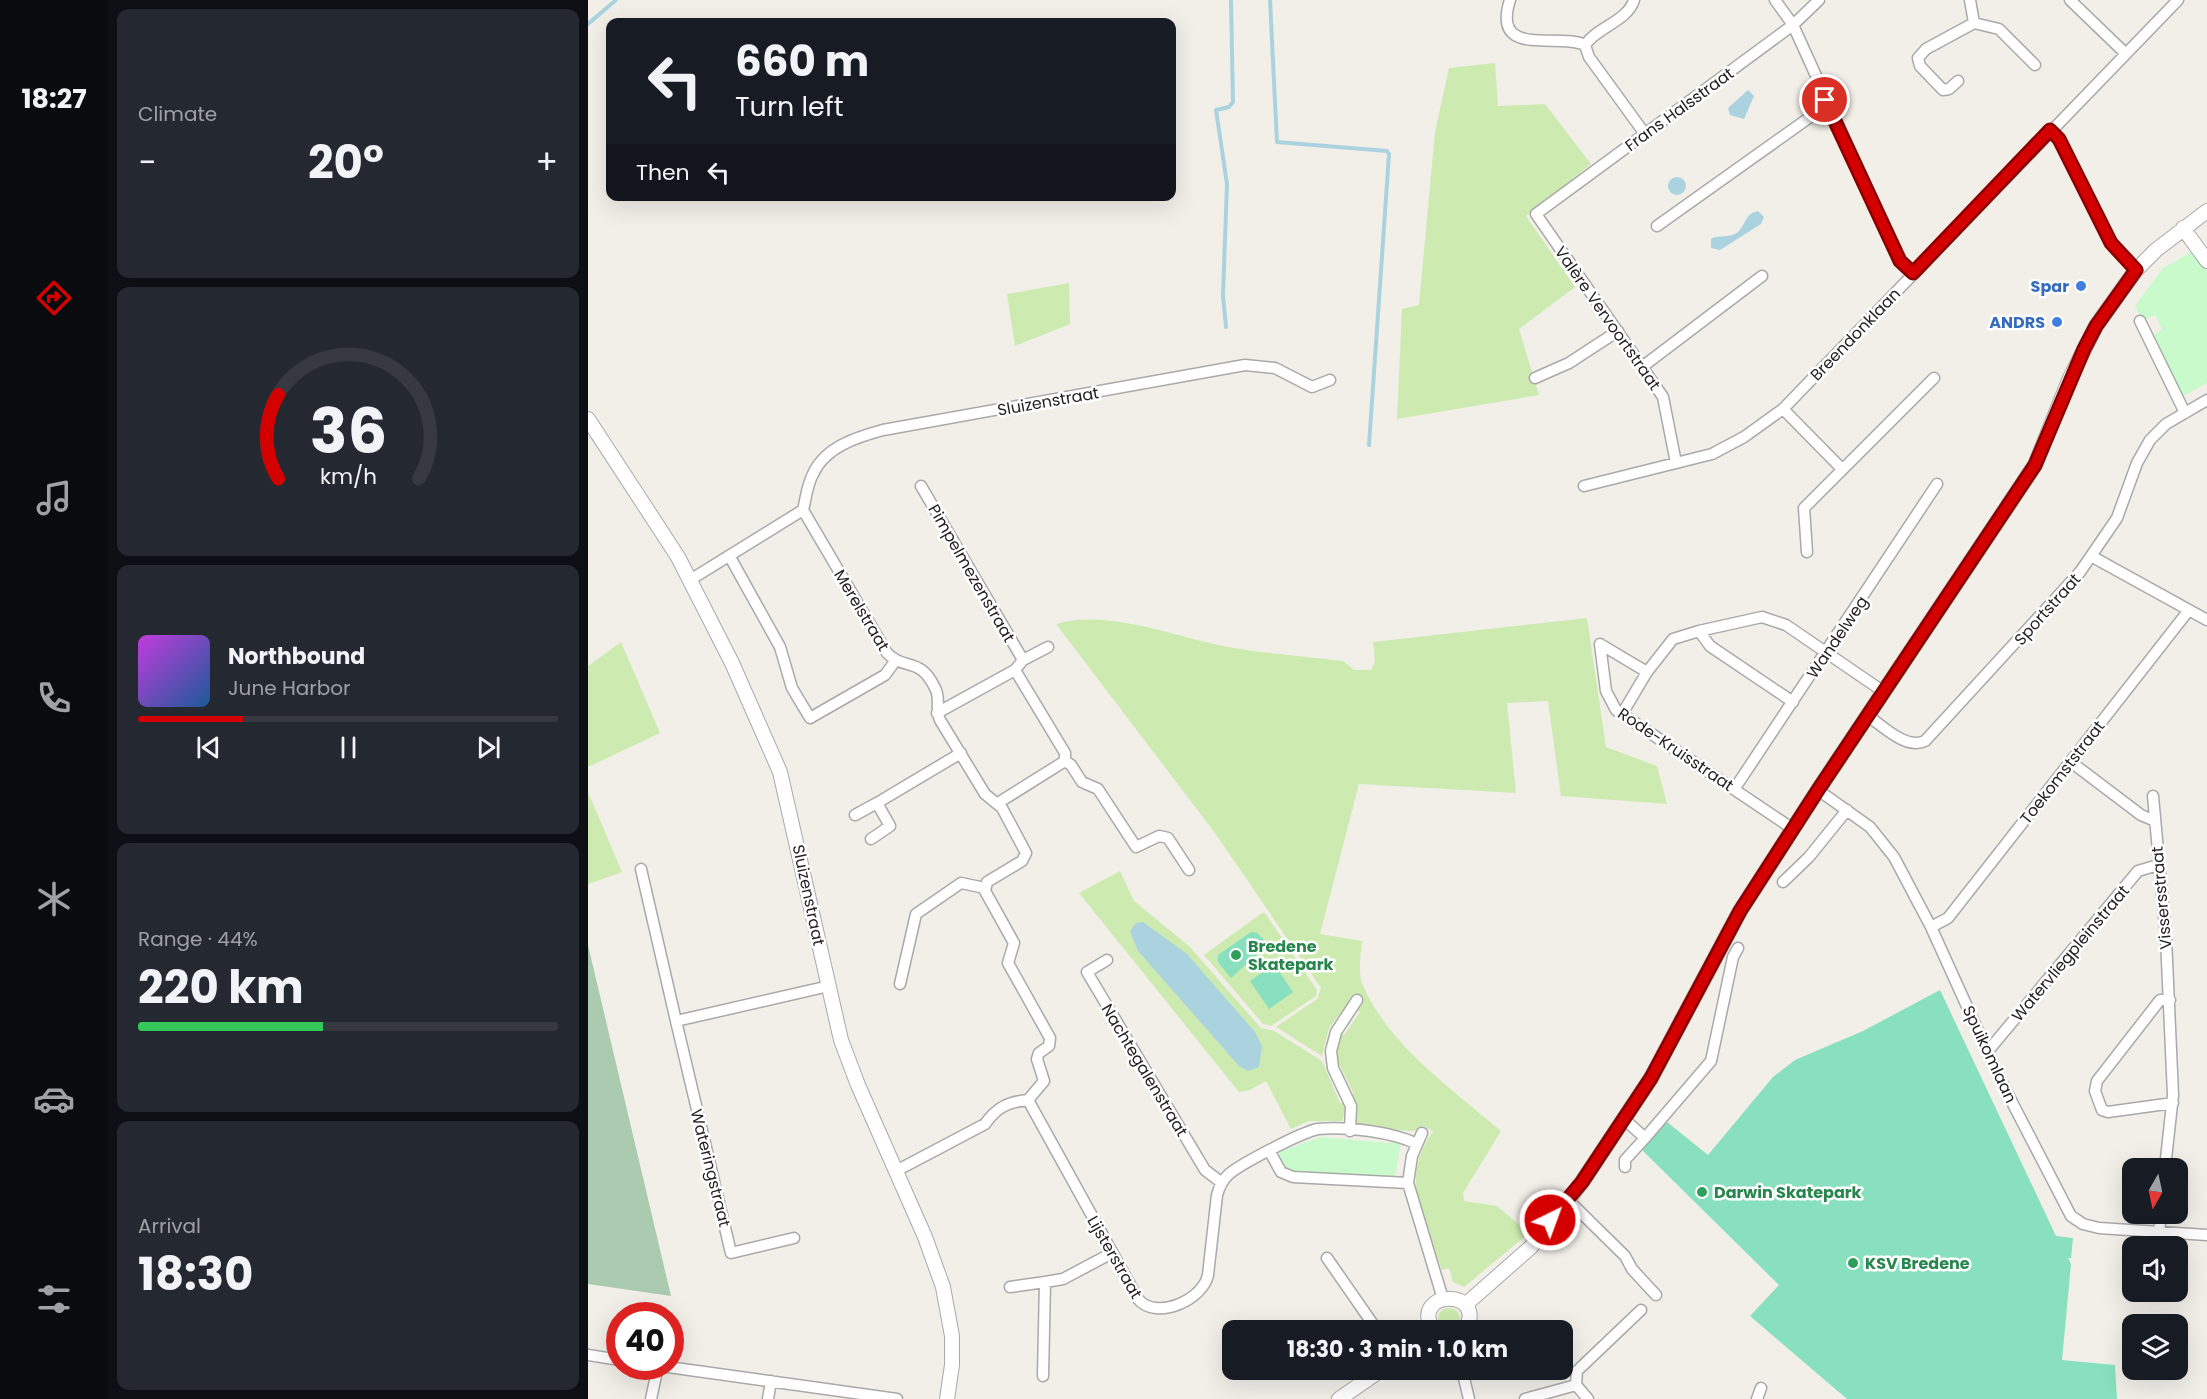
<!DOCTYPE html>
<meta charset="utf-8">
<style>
body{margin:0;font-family:Poppins,sans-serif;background:#242831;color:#f1f3f6;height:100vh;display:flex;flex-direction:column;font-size:22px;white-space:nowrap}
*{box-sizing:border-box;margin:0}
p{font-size:20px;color:#9ea1a6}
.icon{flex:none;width:33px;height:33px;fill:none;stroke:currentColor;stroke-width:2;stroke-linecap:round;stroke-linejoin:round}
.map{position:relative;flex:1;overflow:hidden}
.sheet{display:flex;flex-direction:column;gap:9px;padding:9px;background:#0d0f14;width:480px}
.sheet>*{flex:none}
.top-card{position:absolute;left:18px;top:18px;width:570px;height:183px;border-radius:12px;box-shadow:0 6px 24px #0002;background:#171b24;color:#f1f3f6;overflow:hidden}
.needle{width:39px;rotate:189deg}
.controls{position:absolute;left:1534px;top:1158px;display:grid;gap:12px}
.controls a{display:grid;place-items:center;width:66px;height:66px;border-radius:12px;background:#171b24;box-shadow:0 6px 24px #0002;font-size:30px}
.speed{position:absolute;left:18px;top:1302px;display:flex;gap:12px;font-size:30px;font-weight:700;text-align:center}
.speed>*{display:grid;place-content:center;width:78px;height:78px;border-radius:50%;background:#171b24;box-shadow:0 6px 24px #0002;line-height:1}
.speed .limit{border:9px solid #d22;background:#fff;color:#111}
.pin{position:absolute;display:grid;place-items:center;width:51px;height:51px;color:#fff;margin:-26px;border:3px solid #fff;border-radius:50%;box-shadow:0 2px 6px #0007}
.me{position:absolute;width:66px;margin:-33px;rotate:42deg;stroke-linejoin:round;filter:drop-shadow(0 0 4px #0008)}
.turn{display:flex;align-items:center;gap:21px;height:126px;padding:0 30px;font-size:27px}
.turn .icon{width:78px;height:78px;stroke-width:2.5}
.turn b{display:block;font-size:42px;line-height:51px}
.then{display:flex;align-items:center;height:57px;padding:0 30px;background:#0003;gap:12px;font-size:22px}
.big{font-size:45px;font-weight:700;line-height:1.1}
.sheet .tile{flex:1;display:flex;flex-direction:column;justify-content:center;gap:9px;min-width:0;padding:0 21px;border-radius:12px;background:#242831}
.sheet .dial{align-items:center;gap:0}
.dial svg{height:156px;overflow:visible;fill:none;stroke:#363941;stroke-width:7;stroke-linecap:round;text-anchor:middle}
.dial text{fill:#f1f3f6;stroke:none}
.song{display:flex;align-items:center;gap:18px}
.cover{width:72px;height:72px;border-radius:9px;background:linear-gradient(135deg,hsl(290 70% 55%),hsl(210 70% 35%))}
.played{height:6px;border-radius:3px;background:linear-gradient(90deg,#d40000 25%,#363941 25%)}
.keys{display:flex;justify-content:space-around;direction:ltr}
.heat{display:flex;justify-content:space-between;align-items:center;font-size:33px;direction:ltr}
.charge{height:9px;border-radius:4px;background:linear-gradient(90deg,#34c759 44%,#363941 0)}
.trip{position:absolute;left:634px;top:1320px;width:351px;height:60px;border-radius:12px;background:#171b24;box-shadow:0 6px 24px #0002;font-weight:700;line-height:60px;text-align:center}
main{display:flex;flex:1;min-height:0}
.tabs{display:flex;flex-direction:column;width:108px;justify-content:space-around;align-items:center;background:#090b0e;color:#9ea1a6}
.tabs .icon{width:42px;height:42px}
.tabs .current{color:#d40000}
.tabs b{font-size:27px;color:#f1f3f6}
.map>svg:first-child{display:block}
.grass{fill:#cdebb0}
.cemetery{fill:#aacbaf}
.park{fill:#c8facc}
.pitch{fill:#88e0be}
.water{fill:#aad3df}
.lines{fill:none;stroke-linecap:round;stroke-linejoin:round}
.stream{stroke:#aad3df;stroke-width:4}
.minor-casing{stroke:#a9a9a9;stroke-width:13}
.tertiary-casing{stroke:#a9a9a9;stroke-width:16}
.minor{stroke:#fff;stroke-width:10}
.tertiary{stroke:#fff;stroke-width:14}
.route-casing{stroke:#8a0000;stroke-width:15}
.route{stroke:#d40000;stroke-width:10}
.shop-dot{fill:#3f7fe0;stroke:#fff;stroke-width:2}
.leisure-dot{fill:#2e9e5b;stroke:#fff;stroke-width:2}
.labels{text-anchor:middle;stroke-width:5;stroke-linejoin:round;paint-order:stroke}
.street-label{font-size:16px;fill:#222;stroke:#fff}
.shop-label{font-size:16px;font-weight:bold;fill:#366cbe;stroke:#fff;text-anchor:end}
.leisure-label{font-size:16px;font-weight:bold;fill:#27864d;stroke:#fff;text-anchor:start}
</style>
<main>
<nav class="tabs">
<b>18:27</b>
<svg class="icon current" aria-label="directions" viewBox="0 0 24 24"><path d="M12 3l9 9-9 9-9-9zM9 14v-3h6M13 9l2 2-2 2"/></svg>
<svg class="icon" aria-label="music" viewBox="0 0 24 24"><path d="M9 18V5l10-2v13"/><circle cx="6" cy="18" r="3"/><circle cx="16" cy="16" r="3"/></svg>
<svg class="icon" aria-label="phone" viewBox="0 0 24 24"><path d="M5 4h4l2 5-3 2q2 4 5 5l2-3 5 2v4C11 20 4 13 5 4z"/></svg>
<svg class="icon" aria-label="climate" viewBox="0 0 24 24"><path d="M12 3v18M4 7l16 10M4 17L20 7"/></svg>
<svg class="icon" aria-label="car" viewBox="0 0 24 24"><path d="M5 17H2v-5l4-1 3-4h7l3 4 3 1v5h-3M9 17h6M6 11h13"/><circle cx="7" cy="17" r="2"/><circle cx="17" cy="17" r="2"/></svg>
<svg class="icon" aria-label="filters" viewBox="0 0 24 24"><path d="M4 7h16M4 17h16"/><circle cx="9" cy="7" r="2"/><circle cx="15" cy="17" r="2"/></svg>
</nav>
<section class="sheet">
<div class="tile"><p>Climate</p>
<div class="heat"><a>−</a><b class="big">20°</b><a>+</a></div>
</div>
<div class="tile dial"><svg viewBox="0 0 100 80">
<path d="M14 69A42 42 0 1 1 86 69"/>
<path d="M14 69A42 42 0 0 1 14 26" stroke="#d40000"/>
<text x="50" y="56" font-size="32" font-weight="700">36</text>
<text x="50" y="72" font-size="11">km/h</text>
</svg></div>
<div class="tile">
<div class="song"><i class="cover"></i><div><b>Northbound</b><p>June Harbor</p></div></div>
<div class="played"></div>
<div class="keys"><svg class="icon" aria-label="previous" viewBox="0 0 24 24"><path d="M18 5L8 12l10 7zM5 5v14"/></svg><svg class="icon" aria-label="pause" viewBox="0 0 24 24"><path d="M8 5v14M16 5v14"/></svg><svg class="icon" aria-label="next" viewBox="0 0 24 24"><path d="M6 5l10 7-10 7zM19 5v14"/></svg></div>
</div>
<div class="tile"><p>Range · 44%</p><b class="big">220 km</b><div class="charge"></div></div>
<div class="tile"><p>Arrival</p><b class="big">18:30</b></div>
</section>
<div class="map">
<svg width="1619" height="1399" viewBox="0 0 1619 1399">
<rect width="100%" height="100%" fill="#f2efe9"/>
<!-- grass -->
<path class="grass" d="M 907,63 L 910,106 L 957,104 L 1003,164 L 938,216 L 987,287 L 931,329 L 951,395 L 809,419 L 814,309 L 831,305 L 847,132 L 861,68 Z
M 481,283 L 482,324 L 427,346 L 419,294 Z
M 999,618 L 1018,747 L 1069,766 L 1079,804 L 973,796 L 960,701 L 919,703 L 928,793 L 771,784 L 732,934 L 774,941 C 773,953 770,972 774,983 C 798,1043 865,1090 913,1131 L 875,1193 L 876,1201 L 909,1206 L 941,1233 L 876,1287 L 865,1282 L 861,1268 L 854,1270 C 837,1220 810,1180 845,1131 L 835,1126 L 827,1131 L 773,1128 L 766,1118 L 765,1092 L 748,1058 L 749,1043 L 753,1034 L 756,1035 L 772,1012 L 768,1009 L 774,1001 L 766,995 L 741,1028 L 734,1056 L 688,1027 L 729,999 L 733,988 L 627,833 L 468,624 C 522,608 591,639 646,648 C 682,654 719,657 755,661 L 766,670 L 783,670 L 787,661 L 785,642 Z
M 33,642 L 72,733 L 0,767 L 0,666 Z
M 0,792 L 34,872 L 0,884 Z
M 532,871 L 546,901 L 601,946 L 673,1028 L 686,1031 L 734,1061 L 752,1103 L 756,1103 L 758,1110 L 754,1121 L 721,1121 L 703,1129 L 678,1081 L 662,1090 L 651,1092 L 491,893 Z
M 674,913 L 677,913 L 729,990 L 728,996 L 683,1026 L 675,1024 L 616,955 Z
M850 1319a11 11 0 1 1 22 0a11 11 0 1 1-22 0Z"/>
<!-- cemetery -->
<path class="cemetery" d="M 0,945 L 83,1296 L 0,1284 Z"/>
<!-- park -->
<path class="park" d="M 1605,251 L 1619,271 L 1619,383 L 1595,396 L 1566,335 L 1574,329 L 1567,315 L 1554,320 L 1547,306 L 1575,268 Z
M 732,1137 L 803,1143 L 805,1139 L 813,1141 L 807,1179 L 740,1172 L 739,1175 L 709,1174 L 697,1170 L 691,1159 L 692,1152 Z"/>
<!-- pitch -->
<path class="pitch" d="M 663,932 L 669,933 L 677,941 L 676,948 L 643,978 L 630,962 L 630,955 Z
M 686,964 L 705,992 L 681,1009 L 662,981 Z
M 1352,990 L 1468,1236 L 1485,1238 L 1483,1258 L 1480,1258 L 1483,1264 L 1474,1360 L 1527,1365 L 1529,1399 L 1259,1399 L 1162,1316 L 1191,1285 L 1053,1149 L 1079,1122 L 1120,1155 L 1185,1077 L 1207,1060 L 1275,1031 Z"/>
<!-- water -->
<path class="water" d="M 1160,90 L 1166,96 L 1156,119 L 1142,115 L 1140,108 Z
M1080 186a9 9 0 1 1 18 0a9 9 0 1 1-18 0Z
M 1170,211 L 1176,217 L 1173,224 L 1132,250 L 1123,248 L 1123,239 C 1131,234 1143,239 1151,231 C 1158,223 1157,214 1170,211 Z
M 555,922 L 599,954 L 667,1032 L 674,1046 L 671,1067 L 660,1071 L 651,1066 L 550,951 L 542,931 L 548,923 Z"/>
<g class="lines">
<!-- stream -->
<path class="stream" d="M 682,0 L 689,142 L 799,151 L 801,154 L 781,445
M 0,24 L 28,0
M 638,327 L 635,296 L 639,184 L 628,110 L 641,107 L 645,102 L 643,0"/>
<!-- minor casing -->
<g class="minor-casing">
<path id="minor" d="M 922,0 C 903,59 970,32 997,45
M 1046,0 C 1040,21 1009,27 997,45 L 1001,57 L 1057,134
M 1187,0 L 1205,25 L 1312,261 L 1325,273
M 1382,0 L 1386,23 L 1411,29 L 1447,65
M 1482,0 L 1537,53
M 1370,81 L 1361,89 L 1355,90 L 1332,66 L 1330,58 L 1338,49 L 1386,23
M 1462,130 L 1471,139 L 1523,243 L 1548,270
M 1069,226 L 1239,105
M 1552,321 L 1597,413
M 1054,367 L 1174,276
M 947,378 L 981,363 L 1030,331
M 1195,409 L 1253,468
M 1088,463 L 1075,397 L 948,214 L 1205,25 L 1231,0
M 333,486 L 435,660
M 996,486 L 1124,454 L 1156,437 L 1195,409 L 1590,0
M 215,510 L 299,653 C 316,671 332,656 347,688 C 353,698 347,709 352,720 L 397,794 L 414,808 L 438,853 L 434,861 L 399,882 L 397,891 L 426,943 L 420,963 L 462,1038 L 461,1046 L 451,1053 L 449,1059 L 456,1081 L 440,1100 C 420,1102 409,1107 397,1124 L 308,1171
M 215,510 C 218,498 219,485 225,474 C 237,447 269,437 295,430 L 657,365 L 687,368 L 724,387 L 742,380
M 1219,552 L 1216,508 L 1346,378
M 1503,556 L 1619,620
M 142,557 L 192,647 L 204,688 L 222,718 L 297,675 L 308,660
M 102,580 L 215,510
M 1111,631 L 1174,617 L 1198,625 L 1296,692
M 1012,644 L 1018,691 L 1028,710 L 1205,829
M 1012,644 L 1059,672 L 1034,714
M 1059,672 L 1085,639 L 1111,631 L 1122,646 L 1205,702
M 349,713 L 427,670 L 435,660 L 460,647
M 1280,716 C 1295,726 1318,750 1337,741 L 1492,572 L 1529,518 L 1549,463 L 1562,440 L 1578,424 L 1619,400
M 477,761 L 483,765 L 494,782 L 510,789 L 548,847 L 571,836 L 580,838 L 601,870
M 1483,762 L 1553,815 L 1567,821
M 1147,788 L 1349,484
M 1230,790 L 1282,827 L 1306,857 L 1343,927 L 1411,1077 L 1483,1216 L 1495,1224 L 1511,1228 L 1619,1235
M 1565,796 L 1578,938 L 1585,1095 L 1577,1168
M 410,803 L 477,761 L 477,753 L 427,670
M 267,815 L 289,803
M 283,839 L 302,826 L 289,803 L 373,753
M 53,869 L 88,1021 L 241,986
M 1195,882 L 1221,857 L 1259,810
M 1343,927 L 1360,918 L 1601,610
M 519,960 L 499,972 L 617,1170 L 634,1183
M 312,984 L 328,914 L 373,883 L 397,888
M 1582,1000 L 1572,1000 L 1509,1081 L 1507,1091 L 1514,1110 L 1520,1112 L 1585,1103
M 88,1021 L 143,1253 L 206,1238
M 1400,1051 L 1550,871 L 1570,865
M 440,1100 L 550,1299 C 568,1321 615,1300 620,1275 L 629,1195 C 631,1188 634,1181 640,1175 C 652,1164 714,1132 730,1129 C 757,1126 805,1132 829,1144
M 1036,1119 L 1057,1138 L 1123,1061 L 1145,957 L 1150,948
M 762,1131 L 763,1106 L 745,1068 L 743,1051 L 748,1032 L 769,1000
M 834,1133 L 824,1156 L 820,1183 L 855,1299
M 682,1152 L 693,1172 L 705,1177 L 820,1183
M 1037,1167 L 1037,1160 L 1057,1138
M 980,1200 L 1037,1256 L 1044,1269 L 1068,1295
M 1571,1232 L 1573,1214
M 739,1258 L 789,1330
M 457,1282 L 475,1279 L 524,1253
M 422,1287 L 457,1282 L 455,1376
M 0,1355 L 32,1360
M 73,1366 L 309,1399
M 874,1370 L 881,1399
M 63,1399 L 70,1366
M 180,1399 L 183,1381
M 937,1399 L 988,1385
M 1000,1399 L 988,1385 L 989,1371 L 1053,1310
M 1169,1399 L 1173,1388"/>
</g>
<!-- tertiary casing -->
<g class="tertiary-casing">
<path id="tertiary" d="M 1595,228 L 1619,261
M 0,419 L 90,557 L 144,663 L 192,772 L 253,1040 L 270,1085 L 337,1237 L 355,1287 L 364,1336 L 364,1365 L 359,1399
M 877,1305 L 943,1247 L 994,1182 L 1063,1078 L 1152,911 L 1230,790 L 1447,465 L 1482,378 L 1508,326 L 1548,270 L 1568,250 L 1619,211
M 845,1330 C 821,1289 901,1288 877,1330
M 751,1399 L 793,1370"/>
</g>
<!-- minor -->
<use href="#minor" class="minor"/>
<!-- tertiary -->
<use href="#tertiary" class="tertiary"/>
</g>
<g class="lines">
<!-- route casing -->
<g class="route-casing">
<path id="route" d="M 962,1220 L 994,1182 L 1063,1078 L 1152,911 L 1230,790 L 1447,465 L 1496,349 L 1508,326 L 1548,270 L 1523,243 L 1471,139 L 1462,130 L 1325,273 L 1312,261 L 1237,100"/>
</g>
<!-- route -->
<use href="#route" class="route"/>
</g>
<!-- markers -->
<g class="shop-dot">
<circle cx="1493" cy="286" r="6"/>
<circle cx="1469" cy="322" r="6"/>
</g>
<g class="leisure-dot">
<circle cx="648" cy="955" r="6"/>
<circle cx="1114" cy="1192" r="6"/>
<circle cx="1265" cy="1263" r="6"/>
</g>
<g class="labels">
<!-- street labels -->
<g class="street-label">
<text transform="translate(1091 109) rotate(-36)" y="6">Frans Halsstraat</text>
<text transform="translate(1020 318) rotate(55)" y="6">Valère Vervoortstraat</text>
<text transform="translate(1267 334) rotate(-46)" y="6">Breendonklaan</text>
<text transform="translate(460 401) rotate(-10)" y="6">Sluizenstraat</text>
<text transform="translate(384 573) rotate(60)" y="6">Pimpelmezenstraat</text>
<text transform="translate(1459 609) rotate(-48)" y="6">Sportstraat</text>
<text transform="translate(274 610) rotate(59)" y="6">Merelstraat</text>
<text transform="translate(1249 637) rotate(-56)" y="6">Wandelweg</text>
<text transform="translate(1088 749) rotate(34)" y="6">Rode-Kruisstraat</text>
<text transform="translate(1474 772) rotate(-52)" y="6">Toekomststraat</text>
<text transform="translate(221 895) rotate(78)" y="6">Sluizenstraat</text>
<text transform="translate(1573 898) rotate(-95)" y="6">Vissersstraat</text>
<text transform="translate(1482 953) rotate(-50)" y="6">Watervliegpleinstraat</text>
<text transform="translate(1402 1054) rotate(65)" y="6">Spuikomlaan</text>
<text transform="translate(557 1070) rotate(59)" y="6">Nachtegalenstraat</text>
<text transform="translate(123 1168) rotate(76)" y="6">Wateringstraat</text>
<text transform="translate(527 1257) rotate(60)" y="6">Lijsterstraat</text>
</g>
<!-- shop labels -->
<g class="shop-label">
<text x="1481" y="292">Spar</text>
<text x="1457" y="328">ANDRS</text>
</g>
<!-- leisure labels -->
<g class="leisure-label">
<text x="660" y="952">Bredene<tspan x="660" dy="18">Skatepark</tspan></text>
<text x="1126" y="1198">Darwin Skatepark</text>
<text x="1277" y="1269">KSV Bredene</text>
</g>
</g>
</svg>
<div class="controls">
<a><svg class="needle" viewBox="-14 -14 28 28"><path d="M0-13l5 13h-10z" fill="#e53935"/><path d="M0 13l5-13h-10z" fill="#9ea1a6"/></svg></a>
<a><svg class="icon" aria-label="sound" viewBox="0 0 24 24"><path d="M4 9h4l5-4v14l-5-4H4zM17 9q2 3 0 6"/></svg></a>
<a><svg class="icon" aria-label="layers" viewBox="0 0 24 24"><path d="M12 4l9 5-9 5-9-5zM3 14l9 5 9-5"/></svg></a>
</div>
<div class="speed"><div class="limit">40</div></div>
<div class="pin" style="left:1237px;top:100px;background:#d93025"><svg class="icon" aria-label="arrive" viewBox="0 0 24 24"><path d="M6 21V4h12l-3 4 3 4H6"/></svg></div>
<svg class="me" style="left:962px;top:1220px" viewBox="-20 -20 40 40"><circle r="17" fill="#d40000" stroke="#fff" stroke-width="3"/><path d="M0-11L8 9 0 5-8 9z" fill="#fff"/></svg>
<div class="trip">18:30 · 3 min · 1.0 km</div>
<div class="top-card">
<div class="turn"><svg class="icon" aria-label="left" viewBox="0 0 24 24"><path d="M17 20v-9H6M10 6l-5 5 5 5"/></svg><div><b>660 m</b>Turn left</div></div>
<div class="then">Then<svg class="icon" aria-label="left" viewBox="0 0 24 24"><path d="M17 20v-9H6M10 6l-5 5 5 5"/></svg></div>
</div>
</div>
</main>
